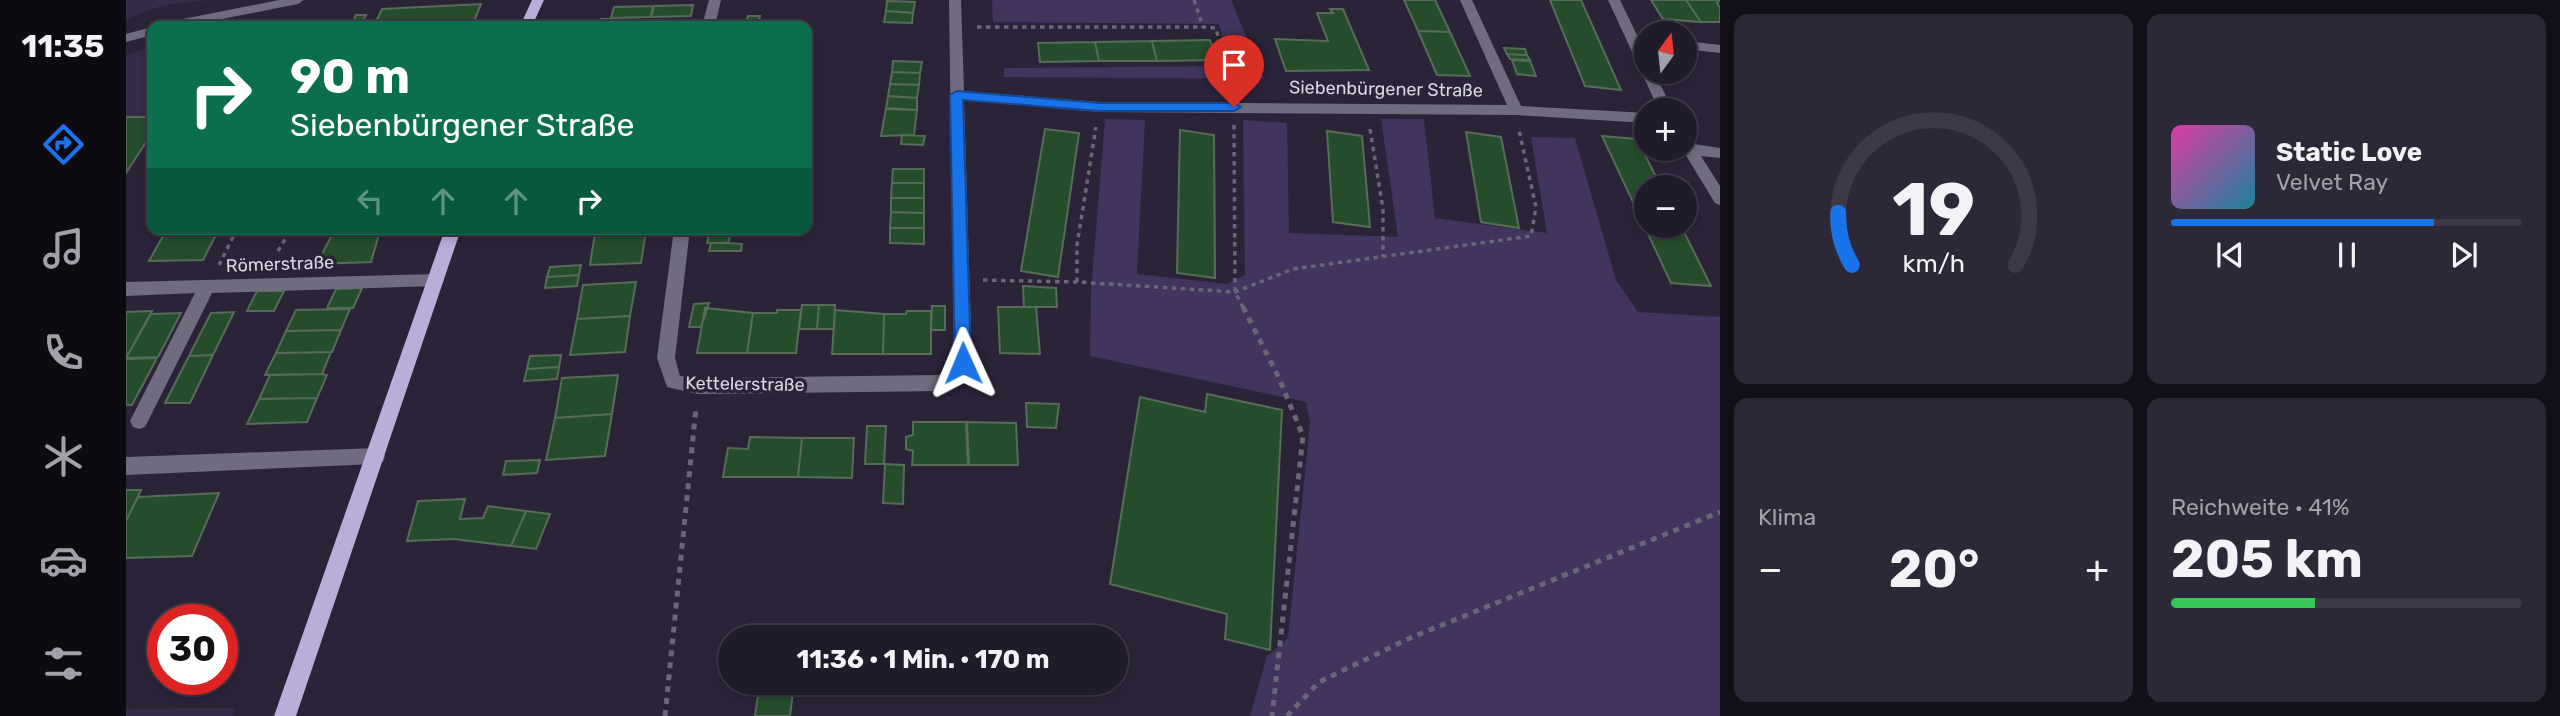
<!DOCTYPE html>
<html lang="de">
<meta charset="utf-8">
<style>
body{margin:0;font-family:Rubik,sans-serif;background:#2d2837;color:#f1f3f6;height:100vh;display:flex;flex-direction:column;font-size:26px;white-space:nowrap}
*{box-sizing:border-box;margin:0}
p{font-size:23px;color:#a2a1a9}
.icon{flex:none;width:38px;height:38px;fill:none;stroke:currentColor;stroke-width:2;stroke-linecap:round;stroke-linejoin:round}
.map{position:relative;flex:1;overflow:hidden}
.drawer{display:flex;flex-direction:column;gap:14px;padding:14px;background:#120f18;width:840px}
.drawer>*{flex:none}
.hud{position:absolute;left:21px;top:21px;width:665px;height:214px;border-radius:14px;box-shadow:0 4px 10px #0003,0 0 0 2px #3d3947;background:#0b6e4f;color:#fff;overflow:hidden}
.needle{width:46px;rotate:15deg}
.tools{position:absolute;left:1508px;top:21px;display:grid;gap:14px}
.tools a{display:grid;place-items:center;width:63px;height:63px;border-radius:50%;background:#201b2b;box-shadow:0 4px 10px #0003,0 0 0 2px #3d3947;font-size:35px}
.speed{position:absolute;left:21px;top:604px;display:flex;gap:14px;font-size:35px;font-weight:700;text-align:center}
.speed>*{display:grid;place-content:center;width:91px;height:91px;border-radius:50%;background:#201b2b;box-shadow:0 4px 10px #0003,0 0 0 2px #3d3947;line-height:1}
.speed .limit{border:10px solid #d22;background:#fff;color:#111}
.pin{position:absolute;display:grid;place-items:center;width:60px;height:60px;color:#fff;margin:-72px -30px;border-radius:50% 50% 50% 0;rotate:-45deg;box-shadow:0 0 7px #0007}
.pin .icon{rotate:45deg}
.me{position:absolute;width:77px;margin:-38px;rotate:359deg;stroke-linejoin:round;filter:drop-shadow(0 0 5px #0008)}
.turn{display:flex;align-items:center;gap:24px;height:147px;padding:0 28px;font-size:32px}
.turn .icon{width:91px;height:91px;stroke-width:2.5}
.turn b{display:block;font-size:49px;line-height:60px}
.lanes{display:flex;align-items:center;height:66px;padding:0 28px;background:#0003;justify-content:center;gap:35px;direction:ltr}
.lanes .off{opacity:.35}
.big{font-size:52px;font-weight:700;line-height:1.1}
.drawer .tile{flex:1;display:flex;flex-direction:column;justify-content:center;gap:10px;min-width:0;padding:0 24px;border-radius:14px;background:#2d2837}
.drawer .dial{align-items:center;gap:0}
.dial svg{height:182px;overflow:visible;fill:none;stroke:#3d3947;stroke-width:7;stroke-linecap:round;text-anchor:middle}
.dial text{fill:#f1f3f6;stroke:none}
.song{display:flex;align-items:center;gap:21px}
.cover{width:84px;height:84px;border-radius:10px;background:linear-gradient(135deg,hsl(320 70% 55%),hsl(190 70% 35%))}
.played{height:7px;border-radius:4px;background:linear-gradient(90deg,#1a73e8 75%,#3d3947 75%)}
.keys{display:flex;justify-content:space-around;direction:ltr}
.heat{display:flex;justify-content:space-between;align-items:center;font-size:38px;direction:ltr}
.charge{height:10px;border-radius:5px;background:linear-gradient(90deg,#34c759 41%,#3d3947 0)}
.drawer .tiles{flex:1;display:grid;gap:14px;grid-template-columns:repeat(2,1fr)}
.trip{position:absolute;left:592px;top:625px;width:410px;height:70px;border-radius:35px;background:#201b2b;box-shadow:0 4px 10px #0003,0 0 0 2px #3d3947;font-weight:700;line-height:70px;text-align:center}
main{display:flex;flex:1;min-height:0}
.dock{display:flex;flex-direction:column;width:126px;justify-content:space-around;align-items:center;background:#0d0b11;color:#a2a1a9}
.dock .icon{width:49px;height:49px}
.dock .on{color:#1a73e8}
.dock b{font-size:32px;color:#f1f3f6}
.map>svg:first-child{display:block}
.built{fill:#352c48}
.green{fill:#42345d}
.building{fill:#264d2b;stroke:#576c58;stroke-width:2}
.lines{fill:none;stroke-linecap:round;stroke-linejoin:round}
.path-far1{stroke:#6b6578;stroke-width:3.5;stroke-dasharray:4.5 4.5;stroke-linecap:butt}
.path{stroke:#6b6578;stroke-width:5;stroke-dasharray:6 6;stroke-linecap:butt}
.minor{fill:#716b80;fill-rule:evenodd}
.major{fill:#baaed8;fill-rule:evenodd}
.route{fill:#1a73e8;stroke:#114b97;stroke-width:2}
.labels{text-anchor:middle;stroke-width:7;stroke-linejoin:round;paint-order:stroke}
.street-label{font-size:18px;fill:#d9d6e4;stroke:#2b2439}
</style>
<main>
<nav class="dock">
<b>11:35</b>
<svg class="icon on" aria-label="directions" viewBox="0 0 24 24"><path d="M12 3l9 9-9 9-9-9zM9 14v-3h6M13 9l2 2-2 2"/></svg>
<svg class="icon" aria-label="music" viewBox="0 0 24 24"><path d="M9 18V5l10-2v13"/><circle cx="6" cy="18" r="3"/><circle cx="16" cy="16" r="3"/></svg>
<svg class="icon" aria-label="phone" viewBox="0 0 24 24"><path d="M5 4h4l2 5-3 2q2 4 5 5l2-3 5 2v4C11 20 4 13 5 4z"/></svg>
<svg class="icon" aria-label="climate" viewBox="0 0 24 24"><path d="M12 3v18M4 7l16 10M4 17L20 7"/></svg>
<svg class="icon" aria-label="car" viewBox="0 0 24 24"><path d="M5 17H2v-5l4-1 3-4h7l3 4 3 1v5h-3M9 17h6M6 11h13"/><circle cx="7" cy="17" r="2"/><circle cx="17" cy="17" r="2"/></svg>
<svg class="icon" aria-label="filters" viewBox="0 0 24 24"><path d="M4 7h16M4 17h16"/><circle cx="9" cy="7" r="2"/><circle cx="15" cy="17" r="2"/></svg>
</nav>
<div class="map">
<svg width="1594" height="716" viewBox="0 0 1594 716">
<rect width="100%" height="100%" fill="#2b2439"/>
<!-- built -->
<path class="built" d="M 0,0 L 83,0 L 38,5 L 0,19 Z
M 26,46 L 26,133 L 0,173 L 0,55 Z
M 109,708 L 106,716 L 0,716 L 0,709 Z"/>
<!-- green -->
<path class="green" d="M 866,0 L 1105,0 L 1138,79 L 878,77 L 878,68 L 1104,66 L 1093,24 L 867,22 Z
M 979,119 L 1019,120 L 1011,274 L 1101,284 L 1119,275 L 1117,120 L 1161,123 L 1163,233 L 1272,237 L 1255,119 L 1298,119 L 1309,218 L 1421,233 L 1405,137 L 1449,138 L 1490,280 L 1512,312 L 1594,317 L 1594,716 L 1124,716 L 1141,656 L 1162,638 L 1184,424 L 1180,402 L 964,356 L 965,292 Z"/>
<!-- building -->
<path class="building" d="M 1278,0 L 1309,0 L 1324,32 L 1292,31 Z
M 1424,0 L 1455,0 L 1495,90 L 1459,86 Z
M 1525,0 L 1560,0 L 1575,22 L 1537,19 Z
M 1560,0 L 1594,0 L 1591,3 L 1594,8 L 1594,22 L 1575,22 Z
M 761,1 L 789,2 L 787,13 L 760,11 Z
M 355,4 L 346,26 L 248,26 L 256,9 Z
M 567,5 L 565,16 L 525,17 L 528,6 Z
M 527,6 L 525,17 L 485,18 L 488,7 Z
M 1204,9 L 1217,9 L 1243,70 L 1160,71 L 1149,39 L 1202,41 L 1191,13 L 1207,13 Z
M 760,11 L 787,13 L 786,23 L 758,22 Z
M 230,15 L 240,15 L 234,26 L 225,26 Z
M 622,16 L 634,16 L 631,26 L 619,26 Z
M 495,18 L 494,26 L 473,26 L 475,19 Z
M 1292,31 L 1324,32 L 1344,76 L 1311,75 Z
M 1084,40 L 1090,60 L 1031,61 L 1026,41 Z
M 1026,41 L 1031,61 L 973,61 L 969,42 Z
M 969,42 L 973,61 L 914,62 L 912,43 Z
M 1378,48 L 1399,49 L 1401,55 L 1381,54 Z
M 1381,54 L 1401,55 L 1404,60 L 1384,59 Z
M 1386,60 L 1404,61 L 1410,76 L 1391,74 Z
M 767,61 L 796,62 L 794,73 L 766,72 Z
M 766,72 L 794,73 L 793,85 L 764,84 Z
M 764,84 L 793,85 L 791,98 L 762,96 Z
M 762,96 L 791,98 L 791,110 L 760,109 Z
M 760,108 L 791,110 L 788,135 L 755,136 Z
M 0,117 L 26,117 L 26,133 L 0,173 Z
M 919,129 L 953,133 L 932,277 L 895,271 Z
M 1054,130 L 1088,135 L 1089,278 L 1051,273 Z
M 1201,131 L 1236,136 L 1244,227 L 1207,222 Z
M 1340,132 L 1375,137 L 1393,228 L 1355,222 Z
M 776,135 L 799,136 L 797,145 L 775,144 Z
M 1476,136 L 1511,139 L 1535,187 L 1521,187 L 1521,226 L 1555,226 L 1585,286 L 1545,283 Z
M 767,169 L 798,169 L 798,183 L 766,183 Z
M 766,183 L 798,183 L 798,198 L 765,198 Z
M 765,198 L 798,198 L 798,213 L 765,212 Z
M 765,212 L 798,213 L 798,228 L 764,228 Z
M 764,228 L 798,228 L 798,244 L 764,243 Z
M 41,229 L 93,229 L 77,260 L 23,261 Z
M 209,229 L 258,229 L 253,234 L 245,262 L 191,264 Z
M 470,229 L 520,229 L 469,233 Z
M 520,231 L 515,263 L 464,265 L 469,233 Z
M 583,233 L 605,233 L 602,243 L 581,243 Z
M 585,243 L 602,243 L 616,244 L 615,251 L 583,251 Z
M 455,265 L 453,275 L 421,277 L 424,267 Z
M 453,275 L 451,286 L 419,288 L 421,277 Z
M 510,282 L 504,316 L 451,319 L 457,285 Z
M 897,286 L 930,288 L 931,307 L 898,307 Z
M 236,288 L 227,308 L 201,308 L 210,289 Z
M 131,291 L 158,291 L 148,311 L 121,311 Z
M 583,303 L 575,327 L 563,327 L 568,304 Z
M 676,305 L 693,305 L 691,329 L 673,329 Z
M 693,305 L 709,305 L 708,329 L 691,329 Z
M 806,306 L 819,306 L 819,330 L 805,330 Z
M 872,307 L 910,307 L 914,354 L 874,353 Z
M 579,308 L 627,313 L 621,353 L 571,353 Z
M 224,309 L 215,330 L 160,331 L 170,310 Z
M 651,310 L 675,310 L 670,353 L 621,353 L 627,313 L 651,313 Z
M 709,310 L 758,314 L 757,354 L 706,354 Z
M 26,311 L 0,358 L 0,312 Z
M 781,311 L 805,311 L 805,354 L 757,354 L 758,314 L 780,314 Z
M 108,312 L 87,355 L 63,356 L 85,313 Z
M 55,313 L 32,357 L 0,358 L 25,314 Z
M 504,316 L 499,352 L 444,355 L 451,319 Z
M 215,330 L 206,352 L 150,353 L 160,331 Z
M 205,352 L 196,374 L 139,375 L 150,353 Z
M 87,355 L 64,403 L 39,403 L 63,356 Z
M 435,355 L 433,367 L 401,369 L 404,356 Z
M 31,358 L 6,405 L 0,405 L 0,359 Z
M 433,367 L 431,379 L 398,381 L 401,369 Z
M 196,374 L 201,375 L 191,398 L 133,399 L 144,375 Z
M 492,375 L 486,414 L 429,418 L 436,378 Z
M 1081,394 L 1156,410 L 1144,650 L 1099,639 L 1101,614 L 984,584 L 1014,397 L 1079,412 Z
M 191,398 L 181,422 L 121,424 L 133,399 Z
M 900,403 L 933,404 L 930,428 L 901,427 Z
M 486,414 L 479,456 L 420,460 L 429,418 Z
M 787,422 L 840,422 L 842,465 L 786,465 L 787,451 L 780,449 L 780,437 L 787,435 Z
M 841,422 L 890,423 L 892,465 L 843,465 Z
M 741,426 L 760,426 L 758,464 L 739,464 Z
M 624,437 L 676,438 L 672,477 L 597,477 L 602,448 L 622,449 Z
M 676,438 L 728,438 L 726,478 L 672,477 Z
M 414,460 L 411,473 L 377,475 L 380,461 Z
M 759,464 L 778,465 L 777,504 L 757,503 Z
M 0,490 L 15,490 L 0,521 Z
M 93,493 L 66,556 L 0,558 L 0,521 L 12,497 Z
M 339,499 L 334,519 L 357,518 L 362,506 L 400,511 L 385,546 L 328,539 L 281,541 L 292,501 Z
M 400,511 L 424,514 L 410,549 L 385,546 Z
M 633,689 L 667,692 L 664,716 L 629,716 Z"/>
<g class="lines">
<!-- path-far1 -->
<path class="path-far1" d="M 1068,0 L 1077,27 L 1090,28 L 1104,89
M 851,27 L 1077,27
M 1108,125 L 1109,292 L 1118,309
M 1244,129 L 1257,209 L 1257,257
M 152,251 L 165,229
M 93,265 L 111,229
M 857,280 L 951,282 L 1109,292 L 1167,269 L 1405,236 L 1410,207 L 1393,130
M 951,282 L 951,245 L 970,127"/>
<!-- path -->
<path class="path" d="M 1117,307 L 1153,378 L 1177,436 L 1146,716
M 539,716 L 570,408
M 1161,716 L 1193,682 L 1284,638 L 1594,512"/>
<!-- minor -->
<path class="minor" d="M 153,0 L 178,0 L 172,4 L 61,26 L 35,26 L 42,22 Z
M 583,0 L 595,0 L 589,26 L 576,26 Z
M 823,0 L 835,0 L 838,91 L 973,102 L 1381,105 L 1334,0 L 1346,0 L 1395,106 L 1521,113 L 1521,123 L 1390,115 L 973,112 L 838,100 L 846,363 L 838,378 L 816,391 L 572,394 L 541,387 L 531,358 L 548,229 L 564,229 L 549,358 L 554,376 L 572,378 L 813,375 L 828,363 Z
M 1482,0 L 1494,0 L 1521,56 L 1521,72 L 1528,72 L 1547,110 L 1533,110 Z
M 26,27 L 26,35 L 0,42 L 0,34 Z
M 1559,41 L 1594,45 L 1594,53 L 1559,49 Z
M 1559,137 L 1568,144 L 1594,148 L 1594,158 L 1575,156 L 1594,186 L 1594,205 L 1589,203 L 1556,149 L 1559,149 Z
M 310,274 L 318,280 L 310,286 L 86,293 L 19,427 L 13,429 L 7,427 L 4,421 L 69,293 L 0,296 L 0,282 Z
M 250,448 L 257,450 L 259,456 L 257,462 L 250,464 L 0,475 L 0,457 Z"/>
<!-- major -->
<path class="major" d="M 406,0 L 418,0 L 406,26 L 394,26 Z
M 319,229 L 335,229 L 170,716 L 148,716 Z"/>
</g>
<!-- route -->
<path class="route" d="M 831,91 L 973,103 L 1108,103 L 1115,107 L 1108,111 L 973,111 L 837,100 L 845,363 L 837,369 L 829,363 L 824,95 Z"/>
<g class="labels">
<!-- street labels -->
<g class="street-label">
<text transform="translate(1260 89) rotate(1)" y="6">Siebenbürgener Straße</text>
<text transform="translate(154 264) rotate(-2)" y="6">Römerstraße</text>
<text transform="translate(619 384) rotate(1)" y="6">Kettelerstraße</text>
</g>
</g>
</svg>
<div class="tools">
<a><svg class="needle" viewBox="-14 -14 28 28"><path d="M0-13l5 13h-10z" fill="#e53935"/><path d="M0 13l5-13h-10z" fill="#a2a1a9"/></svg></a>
<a>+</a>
<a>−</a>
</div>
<div class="speed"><div class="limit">30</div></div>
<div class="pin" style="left:1108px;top:107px;background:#d93025"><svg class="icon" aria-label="arrive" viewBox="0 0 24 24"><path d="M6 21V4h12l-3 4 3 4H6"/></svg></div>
<svg class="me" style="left:837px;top:363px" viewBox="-20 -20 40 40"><path d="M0-17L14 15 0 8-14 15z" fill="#1a73e8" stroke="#fff" stroke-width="4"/></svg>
<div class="trip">11:36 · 1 Min. · 170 m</div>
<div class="hud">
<div class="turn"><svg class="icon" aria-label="right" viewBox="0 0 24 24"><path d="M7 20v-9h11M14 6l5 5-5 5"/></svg><div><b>90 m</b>Siebenbürgener Straße</div></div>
<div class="lanes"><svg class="icon off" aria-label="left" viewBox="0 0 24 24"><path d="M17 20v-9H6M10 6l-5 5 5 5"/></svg><svg class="icon off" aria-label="ahead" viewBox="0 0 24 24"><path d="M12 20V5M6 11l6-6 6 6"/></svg><svg class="icon off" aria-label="ahead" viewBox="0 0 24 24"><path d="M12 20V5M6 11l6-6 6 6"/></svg><svg class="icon" aria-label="right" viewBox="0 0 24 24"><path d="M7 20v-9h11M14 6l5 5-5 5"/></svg></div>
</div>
</div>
<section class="drawer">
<div class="tiles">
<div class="tile dial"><svg viewBox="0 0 100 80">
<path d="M14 69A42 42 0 1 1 86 69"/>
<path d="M14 69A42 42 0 0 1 8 46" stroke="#1a73e8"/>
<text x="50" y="56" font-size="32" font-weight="700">19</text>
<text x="50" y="72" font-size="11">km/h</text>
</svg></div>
<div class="tile">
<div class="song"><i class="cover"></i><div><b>Static Love</b><p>Velvet Ray</p></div></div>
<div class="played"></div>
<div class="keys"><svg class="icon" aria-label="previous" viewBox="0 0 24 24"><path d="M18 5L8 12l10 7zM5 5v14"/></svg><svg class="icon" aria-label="pause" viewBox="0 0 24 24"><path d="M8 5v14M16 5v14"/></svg><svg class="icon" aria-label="next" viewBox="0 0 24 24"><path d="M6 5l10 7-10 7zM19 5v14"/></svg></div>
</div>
<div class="tile"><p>Klima</p>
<div class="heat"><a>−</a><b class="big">20°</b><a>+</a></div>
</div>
<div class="tile"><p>Reichweite · 41%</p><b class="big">205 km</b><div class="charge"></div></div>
</div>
</section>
</main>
